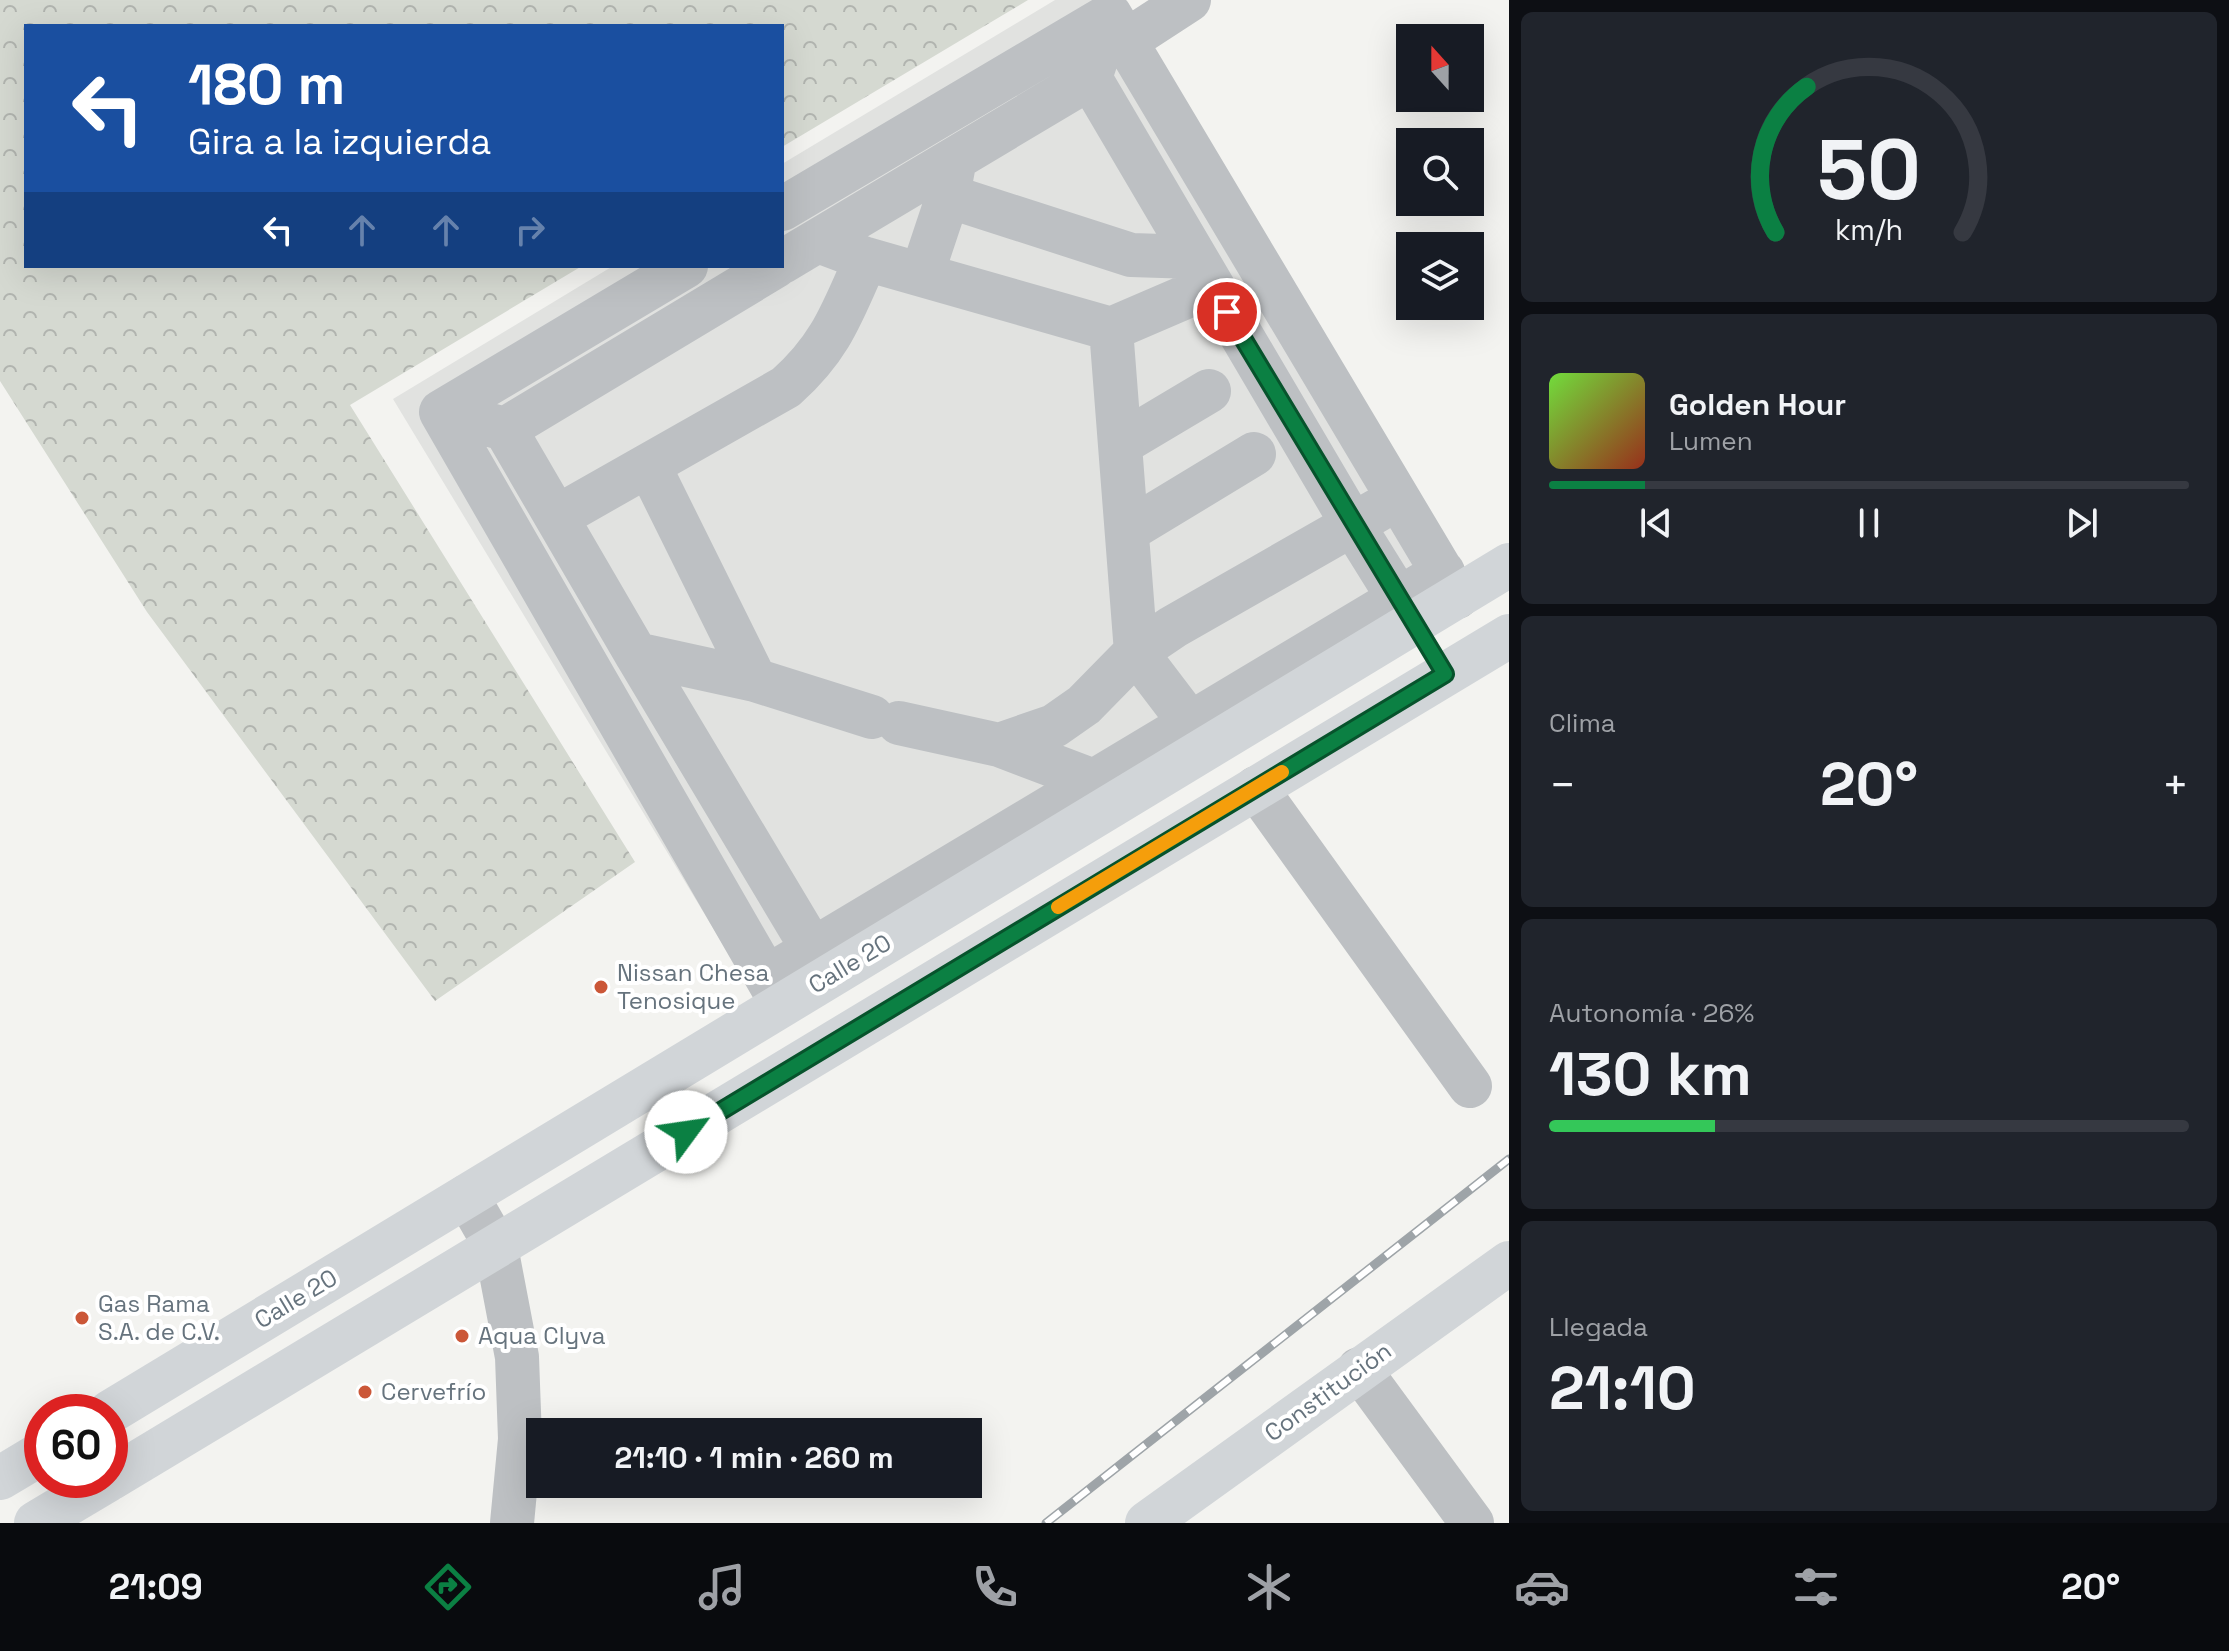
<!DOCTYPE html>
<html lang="es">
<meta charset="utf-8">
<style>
body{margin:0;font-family:"Space Grotesk",sans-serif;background:#20242c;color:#f1f3f6;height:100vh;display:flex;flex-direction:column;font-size:30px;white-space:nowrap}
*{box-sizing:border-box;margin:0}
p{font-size:26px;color:#9ea1a6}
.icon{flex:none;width:44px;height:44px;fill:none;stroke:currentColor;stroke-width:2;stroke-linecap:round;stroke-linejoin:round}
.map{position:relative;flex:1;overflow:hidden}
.drawer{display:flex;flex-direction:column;gap:12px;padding:12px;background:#0d0f14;width:720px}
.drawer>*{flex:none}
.guide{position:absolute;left:24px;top:24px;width:760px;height:244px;border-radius:0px;box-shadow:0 8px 32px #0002;background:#1a4fa0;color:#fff;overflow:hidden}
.needle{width:52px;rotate:339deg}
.buttons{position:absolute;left:1396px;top:24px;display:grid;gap:16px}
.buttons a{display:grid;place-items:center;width:88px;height:88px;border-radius:0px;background:#171b24;box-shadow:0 8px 32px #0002;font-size:40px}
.speed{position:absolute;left:24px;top:1394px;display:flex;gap:16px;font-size:40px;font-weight:700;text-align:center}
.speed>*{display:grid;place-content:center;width:104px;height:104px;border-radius:50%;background:#171b24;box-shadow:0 8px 32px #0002;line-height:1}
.speed .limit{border:12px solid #d22;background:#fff;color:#111}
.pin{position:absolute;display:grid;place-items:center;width:68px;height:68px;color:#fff;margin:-34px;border:4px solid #fff;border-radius:50%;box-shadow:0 2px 8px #0007}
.me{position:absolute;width:88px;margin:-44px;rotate:59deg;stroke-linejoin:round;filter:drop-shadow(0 0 6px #0008)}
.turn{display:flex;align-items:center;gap:28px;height:168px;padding:0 32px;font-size:36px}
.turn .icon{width:104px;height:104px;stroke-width:2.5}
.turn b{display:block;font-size:56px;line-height:68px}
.lanes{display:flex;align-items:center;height:76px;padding:0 32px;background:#0003;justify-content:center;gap:40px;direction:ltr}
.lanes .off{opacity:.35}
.big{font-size:60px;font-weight:700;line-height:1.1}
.drawer .card{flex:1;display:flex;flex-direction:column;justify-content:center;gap:12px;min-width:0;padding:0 28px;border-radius:12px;background:#20242c}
.drawer .dial{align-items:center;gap:0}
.dial svg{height:208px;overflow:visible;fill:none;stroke:#363941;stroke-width:7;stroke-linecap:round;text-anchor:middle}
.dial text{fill:#f1f3f6;stroke:none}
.song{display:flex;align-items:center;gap:24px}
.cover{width:96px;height:96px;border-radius:12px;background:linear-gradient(135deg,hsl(100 70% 55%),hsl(10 70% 35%))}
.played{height:8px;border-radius:4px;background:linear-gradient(90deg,#0b8043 15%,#363941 15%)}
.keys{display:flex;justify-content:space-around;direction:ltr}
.heat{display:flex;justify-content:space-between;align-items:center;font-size:44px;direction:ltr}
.charge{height:12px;border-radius:6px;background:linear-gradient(90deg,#34c759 26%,#363941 0)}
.trip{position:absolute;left:526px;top:1418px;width:456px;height:80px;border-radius:0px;background:#171b24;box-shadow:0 8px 32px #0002;font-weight:700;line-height:80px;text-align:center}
.dock{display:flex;height:128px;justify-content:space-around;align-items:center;background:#090b0e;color:#9ea1a6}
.dock .icon{width:56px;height:56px}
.dock .current{color:#0b8043}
.dock b{font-size:36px;color:#f1f3f6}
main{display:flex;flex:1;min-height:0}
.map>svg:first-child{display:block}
.built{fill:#e1e2e0}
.forest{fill:url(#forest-crowns)}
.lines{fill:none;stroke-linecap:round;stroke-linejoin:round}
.minor{stroke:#bdc0c3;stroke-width:44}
.major{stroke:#d1d5d8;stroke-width:44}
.rail-casing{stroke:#9ea4a8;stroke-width:9}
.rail{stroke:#fff;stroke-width:6;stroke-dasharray:18;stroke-linecap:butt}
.route-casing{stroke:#07532c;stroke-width:20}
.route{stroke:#0b8043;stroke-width:14}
.slow{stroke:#f59e0b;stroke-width:14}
.poi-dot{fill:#cb5738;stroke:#fff;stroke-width:3}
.labels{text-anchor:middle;stroke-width:8;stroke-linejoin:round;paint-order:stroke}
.street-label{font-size:24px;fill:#66737d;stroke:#fff}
.poi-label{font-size:24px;fill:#66737d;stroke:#fff;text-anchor:start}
</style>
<main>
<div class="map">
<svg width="1509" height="1523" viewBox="0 0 1509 1523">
<defs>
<pattern id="forest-crowns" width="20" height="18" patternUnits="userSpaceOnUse" patternTransform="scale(2)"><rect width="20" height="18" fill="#d5d9d1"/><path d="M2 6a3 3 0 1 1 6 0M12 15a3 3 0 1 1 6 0" fill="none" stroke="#b1b4af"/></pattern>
</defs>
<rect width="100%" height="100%" fill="#f3f3f0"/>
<!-- built -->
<path class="built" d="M 1055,0 L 1119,0 L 1471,583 L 762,1009 L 393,399 L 613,266 L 782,266 L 782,164 Z"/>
<!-- forest -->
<path class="forest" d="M 0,0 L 1028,0 L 782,147 L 782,26 L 26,26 L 26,266 L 582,266 L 350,405 L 635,862 L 435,1001 L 147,612 L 0,381 Z"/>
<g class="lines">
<!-- minor -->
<path class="minor" d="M 1110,15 L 1457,597
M 1126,41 L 1189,0
M 1090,78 L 1353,525 L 1414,623
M 948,196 L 1131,255 L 1194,257
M 782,209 L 1110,15
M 818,241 L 866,259 L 1111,329 L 1136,652 L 1084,705 L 1054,726 L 999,745 L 899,723
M 782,262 L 1090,78 L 1099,51
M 686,266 L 441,412 L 782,1004
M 922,274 L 948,196 L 953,169
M 1111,329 L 1211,286
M 441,412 L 505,429 L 636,654 L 828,975
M 505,429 L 776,266
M 1120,444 L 1209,391
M 649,466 L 755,680
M 557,517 L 786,387 C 831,347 842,313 866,259
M 1127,531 L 1254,454
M 636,654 L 755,680 L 872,717
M 1190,723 L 1136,652 L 1173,627 L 1378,510
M 999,745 L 1094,781
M 1256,788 L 1470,1086
M 767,977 L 1443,572
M 467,1196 L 496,1247 L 517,1357 L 520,1439 L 512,1523
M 1359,1369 L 1472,1523"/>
<!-- major -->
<path class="major" d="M 110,1412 L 1509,565
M 0,1478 L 42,1453
M 110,1479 L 1509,636
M 36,1523 L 108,1480
M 1147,1523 L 1509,1263"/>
<!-- rail casing -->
<g class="rail-casing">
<path id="rail" d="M 1046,1523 L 1509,1159"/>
</g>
<!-- rail -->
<use href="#rail" class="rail"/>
</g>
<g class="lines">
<!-- route casing -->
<g class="route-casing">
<path id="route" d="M 686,1132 L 1445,674 L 1227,312"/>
</g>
<!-- route -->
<use href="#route" class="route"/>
<!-- slow -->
<path class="slow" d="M 1058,907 L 1282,772"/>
</g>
<!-- markers -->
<g class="poi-dot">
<circle cx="601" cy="987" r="8"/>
<circle cx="82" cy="1318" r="8"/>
<circle cx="462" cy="1336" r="8"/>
<circle cx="365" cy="1392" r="8"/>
</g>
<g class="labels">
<!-- street labels -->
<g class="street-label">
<text transform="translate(850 964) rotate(-31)" y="8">Calle 20</text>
<text transform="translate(296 1299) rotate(-31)" y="8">Calle 20</text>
<text transform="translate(1328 1392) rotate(-36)" y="8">Constitución</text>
</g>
<!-- poi labels -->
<g class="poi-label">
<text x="617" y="981">Nissan Chesa<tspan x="617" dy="28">Tenosique</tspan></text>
<text x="98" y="1312">Gas Rama<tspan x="98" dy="28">S.A. de C.V.</tspan></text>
<text x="478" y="1344">Aqua Clyva</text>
<text x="381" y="1400">Cervefrío</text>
</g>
</g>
</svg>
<div class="buttons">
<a><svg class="needle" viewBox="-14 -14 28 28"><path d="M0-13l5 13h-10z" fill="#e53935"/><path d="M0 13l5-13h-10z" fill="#9ea1a6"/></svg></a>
<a><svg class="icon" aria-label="search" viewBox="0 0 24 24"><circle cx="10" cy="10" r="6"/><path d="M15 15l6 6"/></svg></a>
<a><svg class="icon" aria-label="layers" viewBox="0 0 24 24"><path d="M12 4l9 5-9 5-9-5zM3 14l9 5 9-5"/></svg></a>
</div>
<div class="speed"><div class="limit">60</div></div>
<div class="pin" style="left:1227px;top:312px;background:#d93025"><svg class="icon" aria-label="arrive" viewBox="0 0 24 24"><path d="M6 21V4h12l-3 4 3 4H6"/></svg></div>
<svg class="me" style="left:686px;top:1132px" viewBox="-20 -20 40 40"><circle r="19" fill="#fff"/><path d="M0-13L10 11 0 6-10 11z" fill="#0b8043"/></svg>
<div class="trip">21:10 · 1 min · 260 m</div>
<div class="guide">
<div class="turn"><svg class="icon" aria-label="left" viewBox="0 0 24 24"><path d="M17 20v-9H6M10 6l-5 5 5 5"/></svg><div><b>180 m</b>Gira a la izquierda</div></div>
<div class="lanes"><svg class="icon" aria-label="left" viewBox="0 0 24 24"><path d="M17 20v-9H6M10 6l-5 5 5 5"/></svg><svg class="icon off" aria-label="ahead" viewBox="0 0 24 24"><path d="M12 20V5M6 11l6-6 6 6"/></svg><svg class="icon off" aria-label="ahead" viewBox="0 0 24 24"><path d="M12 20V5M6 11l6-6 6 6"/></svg><svg class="icon off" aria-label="right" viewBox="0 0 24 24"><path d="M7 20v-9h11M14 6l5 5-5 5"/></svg></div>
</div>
</div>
<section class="drawer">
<div class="card dial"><svg viewBox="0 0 100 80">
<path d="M14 69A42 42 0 1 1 86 69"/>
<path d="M14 69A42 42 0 0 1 26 13" stroke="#0b8043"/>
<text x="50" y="56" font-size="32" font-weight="700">50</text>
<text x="50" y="72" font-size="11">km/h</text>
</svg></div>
<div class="card">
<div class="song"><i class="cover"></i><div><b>Golden Hour</b><p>Lumen</p></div></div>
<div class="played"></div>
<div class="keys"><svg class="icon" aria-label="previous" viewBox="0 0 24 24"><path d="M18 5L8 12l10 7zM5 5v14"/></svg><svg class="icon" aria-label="pause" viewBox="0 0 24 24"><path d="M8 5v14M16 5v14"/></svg><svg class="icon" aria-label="next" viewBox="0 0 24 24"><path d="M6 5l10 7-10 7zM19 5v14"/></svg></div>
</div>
<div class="card"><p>Clima</p>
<div class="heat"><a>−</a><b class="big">20°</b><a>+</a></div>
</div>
<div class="card"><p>Autonomía · 26%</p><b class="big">130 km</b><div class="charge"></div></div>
<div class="card"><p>Llegada</p><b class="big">21:10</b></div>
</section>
</main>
<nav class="dock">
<b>21:09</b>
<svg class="icon current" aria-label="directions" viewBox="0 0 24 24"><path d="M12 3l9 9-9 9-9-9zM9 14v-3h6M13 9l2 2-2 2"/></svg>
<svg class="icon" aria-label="music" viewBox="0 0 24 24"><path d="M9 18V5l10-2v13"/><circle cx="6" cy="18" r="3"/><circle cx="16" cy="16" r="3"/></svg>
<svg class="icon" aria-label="phone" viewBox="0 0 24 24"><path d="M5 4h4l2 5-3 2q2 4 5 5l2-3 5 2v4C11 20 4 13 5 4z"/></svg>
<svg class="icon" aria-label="climate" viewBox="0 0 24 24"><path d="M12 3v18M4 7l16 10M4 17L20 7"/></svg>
<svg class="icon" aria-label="car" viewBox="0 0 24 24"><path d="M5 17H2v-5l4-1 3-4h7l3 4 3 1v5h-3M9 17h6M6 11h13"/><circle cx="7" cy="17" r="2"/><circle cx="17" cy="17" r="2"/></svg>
<svg class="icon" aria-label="filters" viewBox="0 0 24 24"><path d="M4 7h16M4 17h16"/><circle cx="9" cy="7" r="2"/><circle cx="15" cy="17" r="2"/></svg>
<b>20°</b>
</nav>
